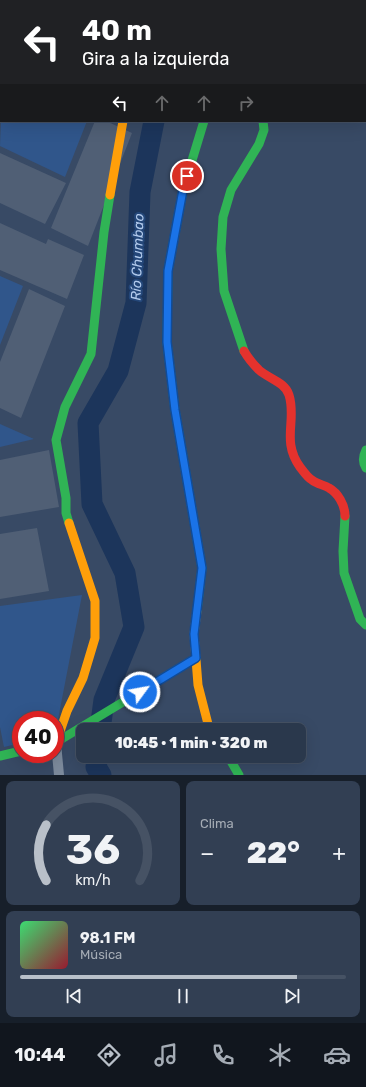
<!DOCTYPE html>
<html lang="es">
<meta charset="utf-8">
<style>
body{margin:0;font-family:Rubik,sans-serif;background:#323f53;color:#f1f3f6;height:100vh;display:flex;flex-direction:column;font-size:15px;white-space:nowrap}
*{box-sizing:border-box;margin:0}
p{font-size:13px;color:#a5acb5}
.icon{flex:none;width:22px;height:22px;fill:none;stroke:currentColor;stroke-width:2;stroke-linecap:round;stroke-linejoin:round}
.map{position:relative;height:775px;overflow:hidden}
.sheet{display:flex;flex-direction:column;gap:6px;padding:6px;background:#171f2a;flex:1}
.sheet>*{flex:none}
.hud{position:absolute;left:0px;top:0px;width:366px;height:122px;box-shadow:0 4px 16px #0002,0 0 0 1px #465264;background:#202124;color:#fff;overflow:hidden}
.speed{position:absolute;left:12px;top:711px;display:flex;gap:8px;font-size:20px;font-weight:700;text-align:center}
.speed>*{display:grid;place-content:center;width:52px;height:52px;border-radius:50%;background:#2a384c;box-shadow:0 4px 16px #0002,0 0 0 1px #465264;line-height:1}
.speed .limit{border:6px solid #d22;background:#fff;color:#111}
.pin{position:absolute;display:grid;place-items:center;width:34px;height:34px;color:#fff;margin:-17px;border:2px solid #fff;border-radius:50%;box-shadow:0 1px 4px #0007}
.me{position:absolute;width:44px;margin:-22px;rotate:58deg;stroke-linejoin:round;filter:drop-shadow(0 0 3px #0008)}
.turn{display:flex;align-items:center;gap:14px;height:84px;padding:0 16px;font-size:18px}
.turn .icon{width:52px;height:52px;stroke-width:2.5}
.turn b{display:block;font-size:28px;line-height:34px}
.lanes{display:flex;align-items:center;height:38px;padding:0 16px;background:#0003;justify-content:center;gap:20px;direction:ltr}
.lanes .off{opacity:.35}
.big{font-size:30px;font-weight:800;line-height:1.1}
.sheet .card{flex:1;display:flex;flex-direction:column;justify-content:center;gap:6px;min-width:0;padding:0 14px;border-radius:8px;background:#323f53}
.sheet .dial{align-items:center;gap:0}
.dial svg{height:104px;overflow:visible;fill:none;stroke:#465264;stroke-width:7;stroke-linecap:round;text-anchor:middle}
.dial text{fill:#f1f3f6;stroke:none}
.song{display:flex;align-items:center;gap:12px}
.cover{width:48px;height:48px;border-radius:6px;background:linear-gradient(135deg,hsl(140 70% 55%),hsl(350 70% 35%))}
.played{height:4px;border-radius:2px;background:linear-gradient(90deg,#b9c0c9 85%,#465264 85%)}
.keys{display:flex;justify-content:space-around;direction:ltr}
.heat{display:flex;justify-content:space-between;align-items:center;font-size:22px;direction:ltr}
.sheet .tiles{flex:1;display:grid;gap:6px;grid-template-columns:1fr 1fr}
.card:last-child{grid-column:span 2}
.trip{position:absolute;left:76px;top:723px;width:230px;height:40px;border-radius:8px;background:#2a384c;box-shadow:0 4px 16px #0002,0 0 0 1px #465264;font-weight:800;line-height:40px;text-align:center}
.tab-bar{display:flex;height:64px;justify-content:space-around;align-items:center;background:#11161e;color:#a5acb5}
.tab-bar .icon{width:28px;height:28px}
.tab-bar .active{color:#b9c0c9}
.tab-bar b{font-size:18px;color:#f1f3f6}
.map>svg:first-child{display:block}
.green{fill:#30568b}
.lines{fill:none;stroke-linecap:round;stroke-linejoin:round}
.river{stroke:#1c355b;stroke-width:21}
.building{fill:#505f75}
.street{stroke:#7c8a9c;stroke-width:10}
.fast{stroke:#30b455;stroke-width:9}
.slow{stroke:#ff9f0a;stroke-width:9}
.jam{stroke:#e5322d;stroke-width:9}
.route-casing{stroke:#114b97;stroke-width:10}
.route{stroke:#1a73e8;stroke-width:7}
.labels{text-anchor:middle;stroke-width:4;stroke-linejoin:round;paint-order:stroke}
.water-label{font-size:14px;font-style:italic;fill:#b2caec;stroke:#244779}
</style>
<div class="map">
<svg width="366" height="775" viewBox="0 0 366 775">
<rect width="100%" height="100%" fill="#384a65"/>
<!-- green -->
<path class="green" d="M 1,120 L 1,121 L 87,121 L 65,177 L 0,146 Z
M 0,276 L 23,286 L 0,345 Z
M 0,424 L 34,439 L 0,447 Z
M 82,595 L 55,735 L 55,720 L 21,720 L 21,743 L 4,747 L 0,727 L 0,606 Z"/>
<g class="lines">
<!-- river -->
<path class="river" d="M 178,1 L 179,0
M 100,730 L 104,700 L 134,627 L 125,573 L 92,504 L 88,423 L 118,371 L 136,303 L 140,192 L 154,121
M 98,756 L 96,767 L 101,775"/>
</g>
<!-- building -->
<path class="building" d="M 95,121 L 106,121 L 132,133 L 88,246 L 51,228 Z
M 0,153 L 66,183 L 45,224 L 0,203 Z
M 0,223 L 46,244 L 48,239 L 84,255 L 67,299 L 0,270 Z
M 29,289 L 65,306 L 21,418 L 0,408 L 0,362 Z
M 49,450 L 59,507 L 0,517 L 0,460 Z
M 37,528 L 49,591 L 0,599 L 0,534 Z"/>
<g class="lines">
<!-- street -->
<path class="street" d="M 56,743 L 59,775"/>
<!-- fast -->
<path class="fast" d="M 240,0 L 240,1
M 274,0 L 274,1
M 244,351 L 224,291 L 221,249 L 223,217 L 231,190 L 259,144 L 264,130 L 263,121
M 366,450 C 363,456 362,462 366,468
M 345,516 L 343,551 L 344,573 L 360,619 L 366,625
M 69,523 L 66,513 L 66,498 L 56,440 L 65,407 L 91,354 L 104,232 L 110,195
M 197,611 L 202,568 L 175,410 L 167,342 L 168,271 L 183,190 L 204,121
M 55,743 L 196,658
M 0,756 L 21,751
M 228,756 L 239,775"/>
<!-- slow -->
<path class="slow" d="M 125,1 L 126,0
M 110,195 L 123,121
M 197,611 L 194,634 L 198,685 L 208,724 L 212,730
M 56,743 L 67,711 L 83,678 L 95,638 L 95,601 L 69,523"/>
<!-- jam -->
<path class="jam" d="M 244,351 C 248,358 253,364 259,370 C 269,379 285,382 289,395 C 297,420 281,441 300,467 C 303,471 308,478 312,480 C 317,484 324,485 329,488 C 338,493 345,505 345,516"/>
</g>
<g class="lines">
<!-- route casing -->
<g class="route-casing">
<path id="route" d="M 140,692 L 196,658 L 194,634 L 202,568 L 175,410 L 167,342 L 168,271 L 183,190 L 187,176"/>
</g>
<!-- route -->
<use href="#route" class="route"/>
</g>
<g class="labels">
<!-- water labels -->
<g class="water-label">
<text transform="translate(137 257) rotate(-88)" y="5">Río Chumbao</text>
</g>
</g>
</svg>
<div class="speed"><div class="limit">40</div></div>
<div class="pin" style="left:187px;top:176px;background:#d93025"><svg class="icon" aria-label="arrive" viewBox="0 0 24 24"><path d="M6 21V4h12l-3 4 3 4H6"/></svg></div>
<svg class="me" style="left:140px;top:692px" viewBox="-20 -20 40 40"><circle r="17" fill="#1a73e8" stroke="#fff" stroke-width="3"/><path d="M0-11L8 9 0 5-8 9z" fill="#fff"/></svg>
<div class="trip">10:45 · 1 min · 320 m</div>
<div class="hud">
<div class="turn"><svg class="icon" aria-label="left" viewBox="0 0 24 24"><path d="M17 20v-9H6M10 6l-5 5 5 5"/></svg><div><b>40 m</b>Gira a la izquierda</div></div>
<div class="lanes"><svg class="icon" aria-label="left" viewBox="0 0 24 24"><path d="M17 20v-9H6M10 6l-5 5 5 5"/></svg><svg class="icon off" aria-label="ahead" viewBox="0 0 24 24"><path d="M12 20V5M6 11l6-6 6 6"/></svg><svg class="icon off" aria-label="ahead" viewBox="0 0 24 24"><path d="M12 20V5M6 11l6-6 6 6"/></svg><svg class="icon off" aria-label="right" viewBox="0 0 24 24"><path d="M7 20v-9h11M14 6l5 5-5 5"/></svg></div>
</div>
</div>
<section class="sheet">
<div class="tiles">
<div class="card dial"><svg viewBox="0 0 100 80">
<path d="M14 69A42 42 0 1 1 86 69"/>
<path d="M14 69A42 42 0 0 1 14 26" stroke="#b9c0c9"/>
<text x="50" y="56" font-size="32" font-weight="700">36</text>
<text x="50" y="72" font-size="11">km/h</text>
</svg></div>
<div class="card"><p>Clima</p>
<div class="heat"><a>−</a><b class="big">22°</b><a>+</a></div>
</div>
<div class="card">
<div class="song"><i class="cover"></i><div><b>98.1 FM</b><p>Música</p></div></div>
<div class="played"></div>
<div class="keys"><svg class="icon" aria-label="previous" viewBox="0 0 24 24"><path d="M18 5L8 12l10 7zM5 5v14"/></svg><svg class="icon" aria-label="pause" viewBox="0 0 24 24"><path d="M8 5v14M16 5v14"/></svg><svg class="icon" aria-label="next" viewBox="0 0 24 24"><path d="M6 5l10 7-10 7zM19 5v14"/></svg></div>
</div>
</div>
</section>
<nav class="tab-bar">
<b>10:44</b>
<svg class="icon active" aria-label="directions" viewBox="0 0 24 24"><path d="M12 3l9 9-9 9-9-9zM9 14v-3h6M13 9l2 2-2 2"/></svg>
<svg class="icon" aria-label="music" viewBox="0 0 24 24"><path d="M9 18V5l10-2v13"/><circle cx="6" cy="18" r="3"/><circle cx="16" cy="16" r="3"/></svg>
<svg class="icon" aria-label="phone" viewBox="0 0 24 24"><path d="M5 4h4l2 5-3 2q2 4 5 5l2-3 5 2v4C11 20 4 13 5 4z"/></svg>
<svg class="icon" aria-label="climate" viewBox="0 0 24 24"><path d="M12 3v18M4 7l16 10M4 17L20 7"/></svg>
<svg class="icon" aria-label="car" viewBox="0 0 24 24"><path d="M5 17H2v-5l4-1 3-4h7l3 4 3 1v5h-3M9 17h6M6 11h13"/><circle cx="7" cy="17" r="2"/><circle cx="17" cy="17" r="2"/></svg>
</nav>
